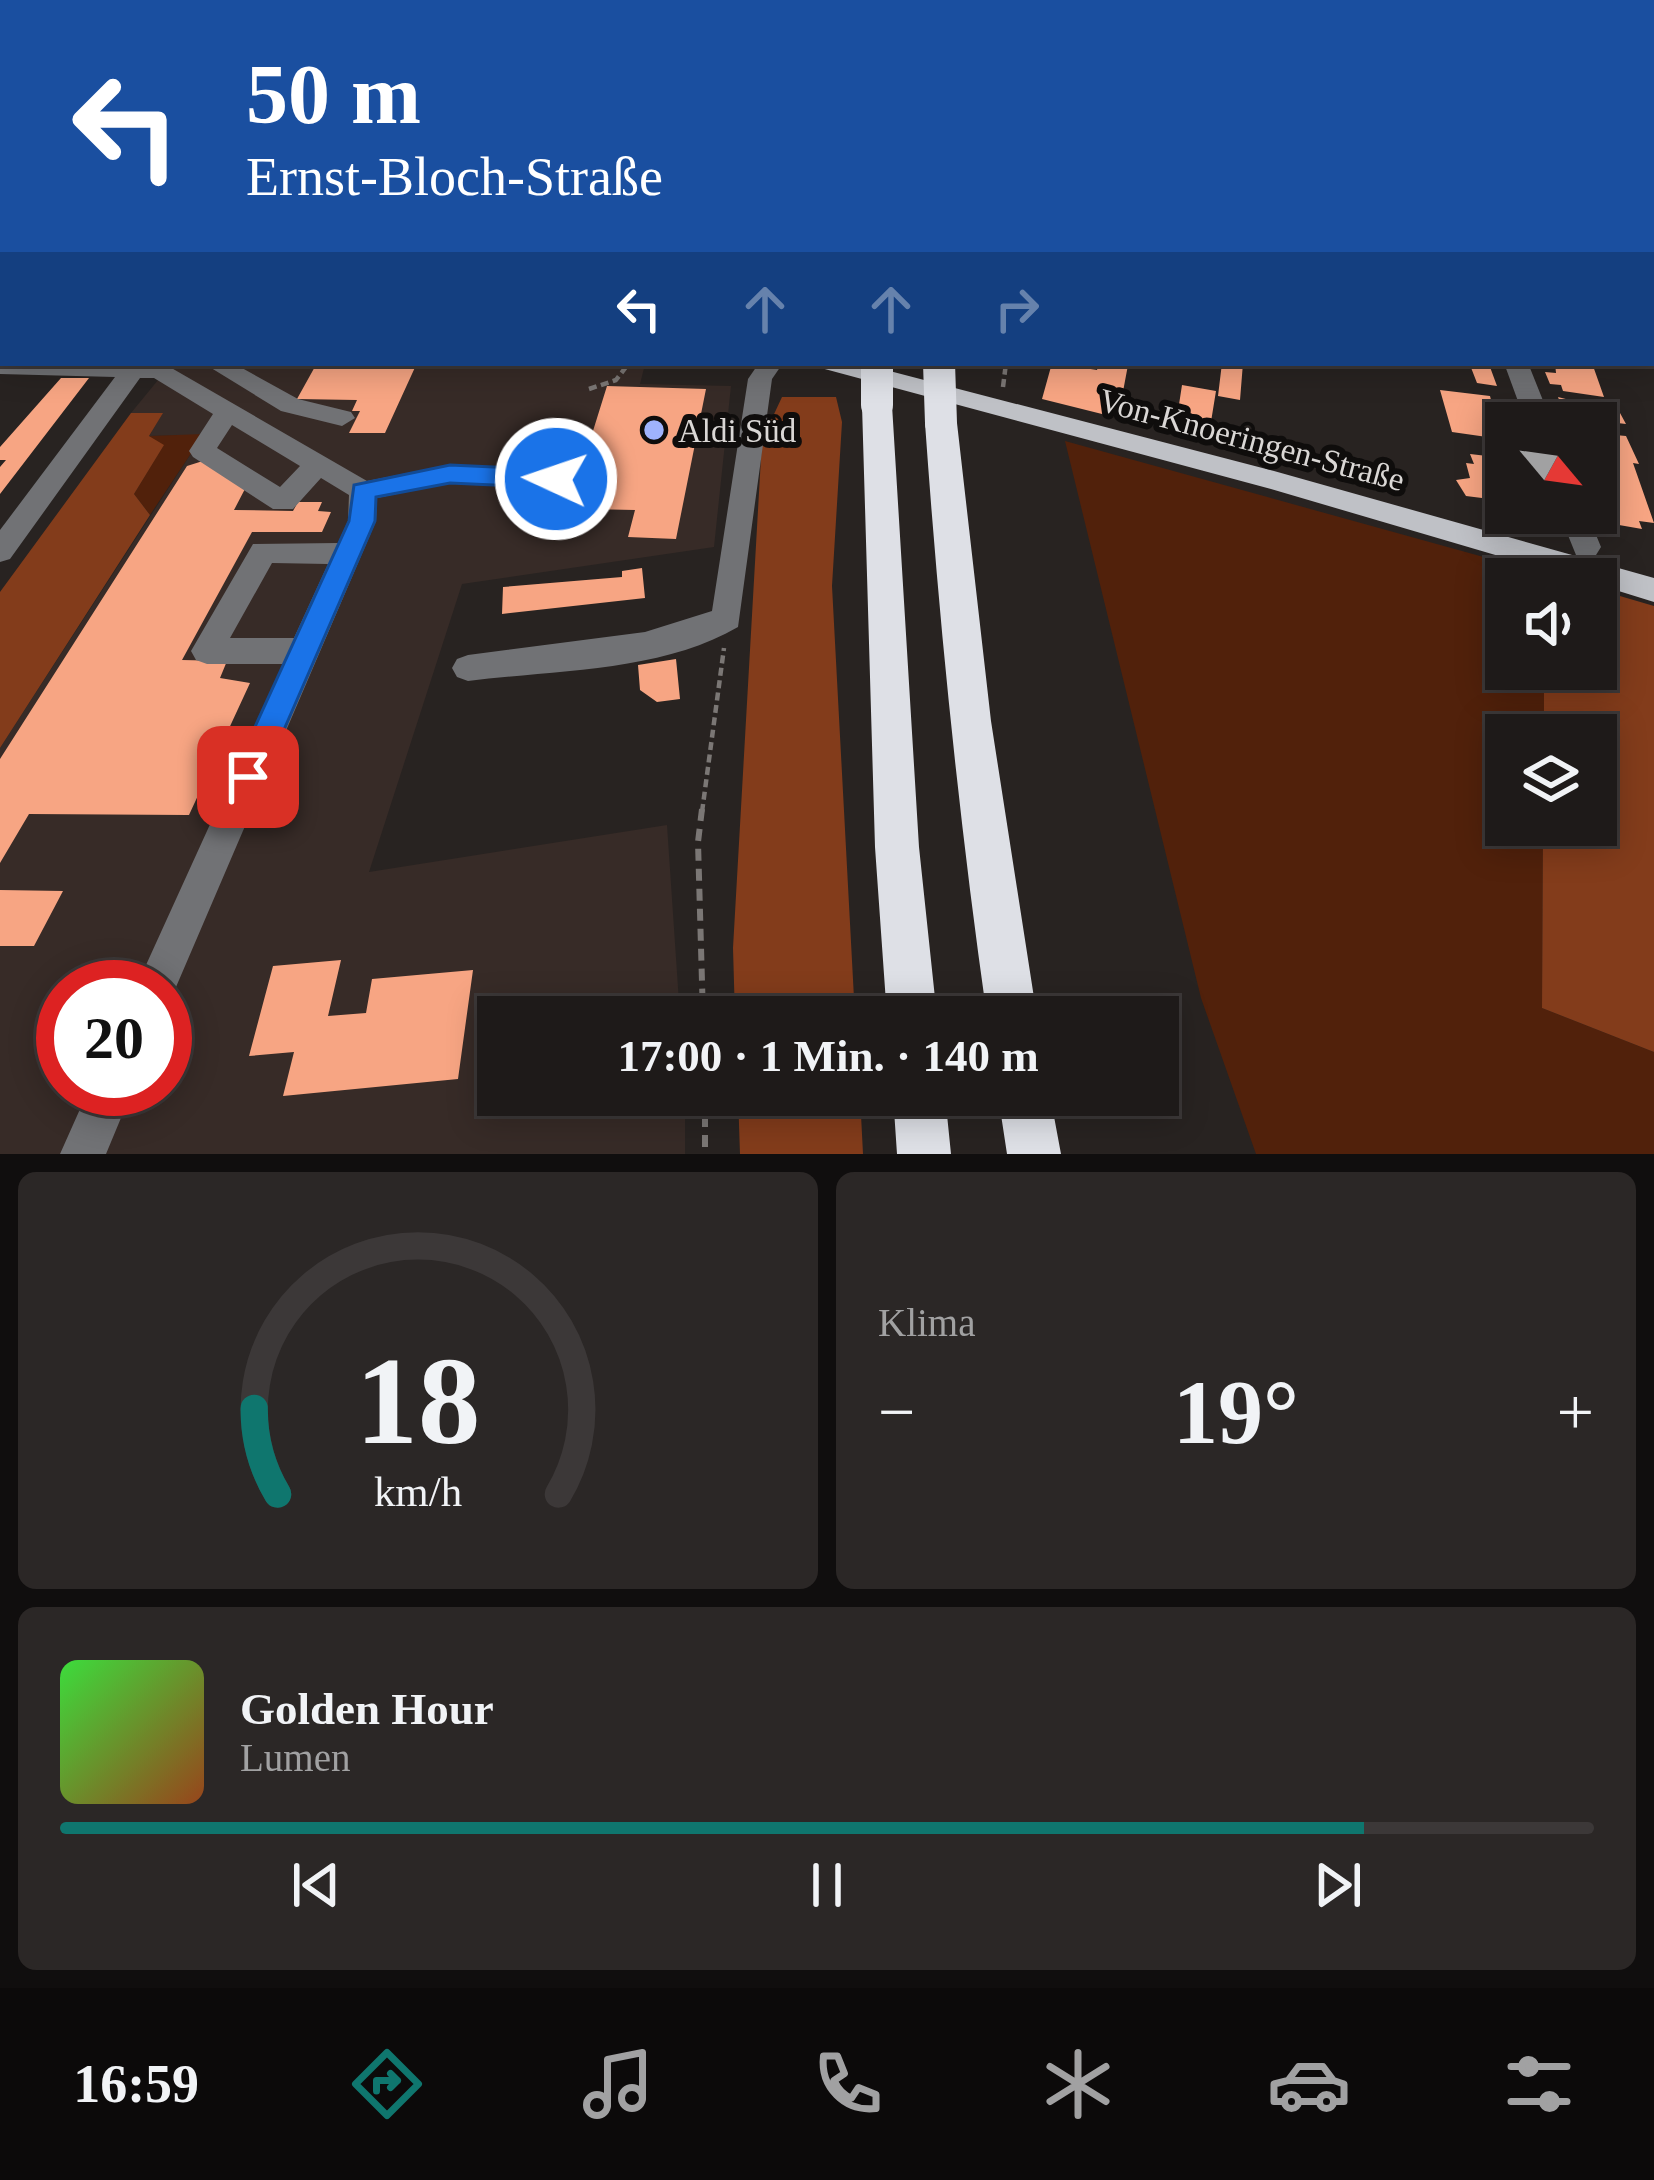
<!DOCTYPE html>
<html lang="de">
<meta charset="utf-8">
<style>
body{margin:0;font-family:"Times New Roman",serif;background:#2b2726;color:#f1f3f6;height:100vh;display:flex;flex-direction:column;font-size:45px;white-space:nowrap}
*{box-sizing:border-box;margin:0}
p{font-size:39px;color:#a1a1a2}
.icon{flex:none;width:66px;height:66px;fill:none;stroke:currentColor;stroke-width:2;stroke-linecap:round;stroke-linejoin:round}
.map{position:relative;height:1154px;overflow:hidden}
.side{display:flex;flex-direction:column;gap:18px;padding:18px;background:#100e0e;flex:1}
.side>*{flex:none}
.banner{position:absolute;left:0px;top:0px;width:1656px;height:366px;box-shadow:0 6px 30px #0003,0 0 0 3px #3c3838;background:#1a4fa0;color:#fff;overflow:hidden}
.needle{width:78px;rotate:119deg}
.controls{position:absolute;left:1485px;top:402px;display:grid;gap:24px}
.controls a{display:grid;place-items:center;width:132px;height:132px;border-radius:0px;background:#1e1a19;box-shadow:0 6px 30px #0003,0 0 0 3px #3c3838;font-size:60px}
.speed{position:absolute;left:36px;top:960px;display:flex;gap:24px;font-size:60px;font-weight:700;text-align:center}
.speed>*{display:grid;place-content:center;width:156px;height:156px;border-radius:50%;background:#1e1a19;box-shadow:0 6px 30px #0003,0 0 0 3px #3c3838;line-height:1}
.speed .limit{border:18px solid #d22;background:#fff;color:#111}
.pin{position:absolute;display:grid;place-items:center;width:102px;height:102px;color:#fff;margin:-51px;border-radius:24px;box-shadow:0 6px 18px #0006}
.me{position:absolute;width:132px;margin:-66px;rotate:273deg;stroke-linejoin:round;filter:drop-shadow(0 0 9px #0008)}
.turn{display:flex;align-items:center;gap:42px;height:252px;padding:0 48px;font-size:54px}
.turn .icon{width:156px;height:156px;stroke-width:2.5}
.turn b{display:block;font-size:84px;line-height:102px}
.lanes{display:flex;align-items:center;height:114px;padding:0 48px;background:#0003;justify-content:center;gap:60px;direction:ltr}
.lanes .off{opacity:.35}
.big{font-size:90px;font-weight:800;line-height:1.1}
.side .tile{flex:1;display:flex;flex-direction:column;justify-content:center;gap:18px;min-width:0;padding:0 42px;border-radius:18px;background:#2b2726}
.side .dial{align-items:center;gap:0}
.dial svg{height:312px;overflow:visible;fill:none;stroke:#3c3838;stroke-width:7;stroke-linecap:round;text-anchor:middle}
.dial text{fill:#f1f3f6;stroke:none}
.song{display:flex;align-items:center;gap:36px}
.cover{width:144px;height:144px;border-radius:18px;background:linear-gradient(135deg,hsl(120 70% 55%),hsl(20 70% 35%))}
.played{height:12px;border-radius:6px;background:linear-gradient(90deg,#0f766e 85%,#3c3838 85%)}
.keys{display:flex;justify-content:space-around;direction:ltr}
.heat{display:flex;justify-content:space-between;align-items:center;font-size:66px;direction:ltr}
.side .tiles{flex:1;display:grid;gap:18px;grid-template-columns:1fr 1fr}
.tile:last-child{grid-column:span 2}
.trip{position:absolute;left:477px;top:996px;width:702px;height:120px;border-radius:0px;background:#1e1a19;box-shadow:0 6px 30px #0003,0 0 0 3px #3c3838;font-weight:800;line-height:120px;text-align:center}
.dock{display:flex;height:192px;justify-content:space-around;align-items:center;background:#0c0a0a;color:#a1a1a2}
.dock .icon{width:84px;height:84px}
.dock .active{color:#0f766e}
.dock b{font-size:54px;color:#f1f3f6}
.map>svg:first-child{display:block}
.built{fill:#372b27;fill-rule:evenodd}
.green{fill:#51210b}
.forest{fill:#833c1b}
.building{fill:#f7a583}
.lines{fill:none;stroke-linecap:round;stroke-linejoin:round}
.path-far2{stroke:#7b7775;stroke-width:3;stroke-dasharray:4.5 3;stroke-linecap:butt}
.path-far1{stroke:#7b7775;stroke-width:4.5;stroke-dasharray:8 4.5;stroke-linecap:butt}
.path{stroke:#7b7775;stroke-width:6;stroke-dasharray:12 8;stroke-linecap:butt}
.minor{fill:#717275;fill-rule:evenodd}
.major{fill:#bfc1c6;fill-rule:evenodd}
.highway{fill:#dee0e6;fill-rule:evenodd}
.highway-bridge{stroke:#dee0e6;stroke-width:32}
.route{fill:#1a73e8;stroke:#114b97;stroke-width:3}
.poi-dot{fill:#9fb3fd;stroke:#0f0d0c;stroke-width:4.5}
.labels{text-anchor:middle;stroke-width:12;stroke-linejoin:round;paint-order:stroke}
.poi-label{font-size:33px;fill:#dad7d5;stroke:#0f0d0c;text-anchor:start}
.street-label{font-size:33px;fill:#dad7d5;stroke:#0f0d0c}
</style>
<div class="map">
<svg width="1654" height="1154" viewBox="0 0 1654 1154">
<rect width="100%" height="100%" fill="#282321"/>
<!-- built -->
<path class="built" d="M 172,363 L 549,363 L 644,368 L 640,384 L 731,386 L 714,547 L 462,584 L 369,872 L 667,825 L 680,1017 L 498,1017 L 498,1095 L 685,1095 L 685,1154 L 0,1154 L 0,748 L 203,435 L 149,436 L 162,414 L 131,413 ZM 63,987 L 165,987 L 165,1089 L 63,1089 Z"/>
<!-- green -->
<path class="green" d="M 204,434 L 150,515 L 134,494 L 163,446 L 149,436 Z
M 1065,441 L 1545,574 L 1545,579 L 1506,579 L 1506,669 L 1544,669 L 1544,735 L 1506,735 L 1506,825 L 1543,825 L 1542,1008 L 1654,1052 L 1654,1154 L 1256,1154 L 1201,998 Z"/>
<!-- forest -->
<path class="forest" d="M 344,0 L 867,0 L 338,3 Z
M 782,397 L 836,397 L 842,422 L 832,586 L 855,1017 L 735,1017 L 733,948 L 762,440 Z
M 131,413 L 163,413 L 149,436 L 164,445 L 134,494 L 150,515 L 0,748 L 0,592 Z
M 1596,589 L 1654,606 L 1654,1052 L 1542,1008 L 1543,825 L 1596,825 L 1596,735 L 1544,735 L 1544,669 L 1596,669 Z
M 738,1095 L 860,1095 L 863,1154 L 740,1154 Z"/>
<!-- building -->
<path class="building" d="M 317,363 L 417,363 L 385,433 L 349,433 L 360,411 L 352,411 L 357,400 L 297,399 Z
M 1052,363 L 1097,370 L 1099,363 L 1128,365 L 1118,418 L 1042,399 Z
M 1222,363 L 1243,363 L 1240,400 L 1218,396 Z
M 1555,363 L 1592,363 L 1604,397 L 1563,391 L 1561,385 L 1550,384 L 1545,372 L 1556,373 Z
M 1470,365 L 1490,367 L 1497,386 L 1477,383 Z
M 61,378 L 89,378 L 0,494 L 0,467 L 6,460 L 0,460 L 0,447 Z
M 1182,385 L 1216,391 L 1209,434 L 1161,424 L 1164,408 L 1178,411 Z
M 607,386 L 706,389 L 676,539 L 628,537 L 635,510 L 586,509 L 599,464 L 583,463 Z
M 1440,390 L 1490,396 L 1501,439 L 1452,432 Z
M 1558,397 L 1620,413 L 1626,424 L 1609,422 L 1615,435 L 1626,436 L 1639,464 L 1633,463 L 1654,523 L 1639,521 L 1642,529 L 1619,525 L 1616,518 L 1607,516 L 1596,490 L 1596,423 L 1568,423 Z
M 1492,445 L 1506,447 L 1506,501 L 1466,496 L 1456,480 L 1470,478 L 1466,463 L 1474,464 L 1470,454 L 1496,457 Z
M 206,460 L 246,487 L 234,510 L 293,511 L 298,502 L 322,502 L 318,511 L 331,512 L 322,532 L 252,532 L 182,660 L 227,661 L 220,678 L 250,683 L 189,815 L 29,814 L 0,863 L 0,759 L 187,466 Z
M 1520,513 L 1545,513 L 1553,535 L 1527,531 Z
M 642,568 L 645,598 L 502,614 L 503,587 L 622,577 L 622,571 Z
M 676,659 L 680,699 L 657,702 L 640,690 L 638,665 Z
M 0,890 L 63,891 L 34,946 L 0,946 Z
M 341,960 L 328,1016 L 366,1013 L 372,979 L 473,970 L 458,1079 L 283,1096 L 294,1052 L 249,1056 L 273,966 Z"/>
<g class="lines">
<!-- path-far2 -->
<path class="path-far2" d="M 270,3 L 277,0
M 398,3 L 405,0"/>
<!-- path-far1 -->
<path class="path-far1" d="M 1003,387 L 1006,363
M 589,389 L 616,380 L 629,363
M 702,812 L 724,648"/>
<!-- path -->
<path class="path" d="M 702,809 L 698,842 L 703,1017
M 705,1095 L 705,1154"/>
<!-- minor -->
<path class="minor" d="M 102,0 L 149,0 L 151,3 L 100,3 Z
M 1316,0 L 1330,0 L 1331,3 L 1317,3 Z
M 1526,0 L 1541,0 L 1543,3 L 1528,3 Z
M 1653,17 L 1654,17 L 1654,27 L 1653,27 Z
M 3,22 L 3,32 L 0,33 L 0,23 Z
M 3,77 L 3,89 L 0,90 L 0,78 Z
M 1653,108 L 1654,108 L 1654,118 L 1653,118 Z
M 1653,134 L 1654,135 L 1654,148 L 1653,147 Z
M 0,358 L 3,363 L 168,366 L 367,481 L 450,465 L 556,470 L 570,479 L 556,488 L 450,483 L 377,498 L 376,521 L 170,1001 L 165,1004 L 165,987 L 136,987 L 283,664 L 207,664 L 196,660 L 191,651 L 253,544 L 338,543 L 348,521 L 349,495 L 321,478 L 293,509 L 273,509 L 193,457 L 189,451 L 213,414 L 154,378 L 140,378 L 10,559 L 0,562 L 0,530 L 115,377 L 0,374 ZM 232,425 L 300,466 L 280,487 L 217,448 ZM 272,563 L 328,564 L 294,638 L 230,638 Z
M 203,363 L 233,363 L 298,399 L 351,412 L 355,418 L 342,426 L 281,411 Z
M 759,363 L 783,363 L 772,379 L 738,627 C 661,672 555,670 468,681 L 457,677 L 452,668 L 457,659 L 468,655 L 645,632 L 712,611 L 748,379 Z
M 1504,363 L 1528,363 L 1552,423 L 1526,423 Z
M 1559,513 L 1587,513 L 1601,547 L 1596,555 L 1576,555 Z
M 89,1089 L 133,1089 L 106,1154 L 60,1154 Z"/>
<!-- major -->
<path class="major" d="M 0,211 L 3,211 L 3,223 L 0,223 Z
M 818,363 L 859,363 L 1274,471 L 1654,578 L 1654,602 L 1596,584 L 1596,579 L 1577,579 L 1271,489 L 821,368 Z"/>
<!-- highway -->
<path class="highway" d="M 885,0 L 903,0 L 903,3 L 885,3 Z
M 921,0 L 939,0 L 939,3 L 921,3 Z
M 877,395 L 892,405 L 919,847 L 937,1017 L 887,1017 L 875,847 L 862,405 Z
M 941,413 L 957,423 L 991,721 L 1037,1017 L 987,1017 C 959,820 939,622 925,423 Z
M 893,1095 L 945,1095 L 951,1154 L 897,1154 Z
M 998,1095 L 1050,1095 L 1061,1154 L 1007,1154 Z"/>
<!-- highway-bridge -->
<path class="highway-bridge" d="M 877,363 L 877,405
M 939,363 L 941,423"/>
</g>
<!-- route -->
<path class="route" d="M 450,465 L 556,470 L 568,479 L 556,488 L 450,483 L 376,497 L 375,521 L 259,787 L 248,791 L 237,787 L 232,777 L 349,521 L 354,485 Z"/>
<!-- markers -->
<circle class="poi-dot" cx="654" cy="430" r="12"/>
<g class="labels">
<!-- poi labels -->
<g class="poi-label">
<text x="678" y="442">Aldi Süd</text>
</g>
<!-- street labels -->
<g class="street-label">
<text transform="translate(1252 439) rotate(15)" y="12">Von-Knoeringen-Straße</text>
</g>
</g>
</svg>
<div class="controls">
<a><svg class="needle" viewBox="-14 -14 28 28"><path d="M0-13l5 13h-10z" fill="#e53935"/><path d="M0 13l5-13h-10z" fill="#a1a1a2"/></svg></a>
<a><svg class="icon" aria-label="sound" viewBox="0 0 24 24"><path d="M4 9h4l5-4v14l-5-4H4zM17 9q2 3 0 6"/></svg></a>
<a><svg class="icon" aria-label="layers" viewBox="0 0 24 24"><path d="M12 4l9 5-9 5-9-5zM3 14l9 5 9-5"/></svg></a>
</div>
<div class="speed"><div class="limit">20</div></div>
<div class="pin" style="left:248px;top:777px;background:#d93025"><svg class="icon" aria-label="arrive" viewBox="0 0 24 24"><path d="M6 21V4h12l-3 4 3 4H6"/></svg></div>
<svg class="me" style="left:556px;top:479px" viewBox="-20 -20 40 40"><circle r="17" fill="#1a73e8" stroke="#fff" stroke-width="3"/><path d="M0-11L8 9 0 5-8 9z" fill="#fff"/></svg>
<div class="trip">17:00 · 1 Min. · 140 m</div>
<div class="banner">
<div class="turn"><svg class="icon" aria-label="left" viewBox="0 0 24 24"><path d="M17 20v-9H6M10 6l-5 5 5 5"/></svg><div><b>50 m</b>Ernst-Bloch-Straße</div></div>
<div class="lanes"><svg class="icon" aria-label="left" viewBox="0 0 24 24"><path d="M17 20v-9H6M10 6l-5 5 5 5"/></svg><svg class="icon off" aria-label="ahead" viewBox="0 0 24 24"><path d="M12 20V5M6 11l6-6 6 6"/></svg><svg class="icon off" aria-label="ahead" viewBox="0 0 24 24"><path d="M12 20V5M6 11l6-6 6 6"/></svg><svg class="icon off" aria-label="right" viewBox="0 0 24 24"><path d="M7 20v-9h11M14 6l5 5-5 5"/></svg></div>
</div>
</div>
<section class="side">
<div class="tiles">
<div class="tile dial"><svg viewBox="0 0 100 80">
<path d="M14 69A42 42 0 1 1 86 69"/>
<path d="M14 69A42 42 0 0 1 8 47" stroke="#0f766e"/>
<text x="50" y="56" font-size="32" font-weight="700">18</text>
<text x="50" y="72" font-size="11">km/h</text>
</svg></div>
<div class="tile"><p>Klima</p>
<div class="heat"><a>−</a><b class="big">19°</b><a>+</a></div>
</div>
<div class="tile">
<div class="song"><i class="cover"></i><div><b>Golden Hour</b><p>Lumen</p></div></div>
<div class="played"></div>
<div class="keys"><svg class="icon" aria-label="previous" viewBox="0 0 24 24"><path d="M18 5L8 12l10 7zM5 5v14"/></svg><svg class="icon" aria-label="pause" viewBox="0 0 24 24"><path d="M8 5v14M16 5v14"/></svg><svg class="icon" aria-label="next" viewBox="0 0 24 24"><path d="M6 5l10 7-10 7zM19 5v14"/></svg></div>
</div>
</div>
</section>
<nav class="dock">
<b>16:59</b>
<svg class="icon active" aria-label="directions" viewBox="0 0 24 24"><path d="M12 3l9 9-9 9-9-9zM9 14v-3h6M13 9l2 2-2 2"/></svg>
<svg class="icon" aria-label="music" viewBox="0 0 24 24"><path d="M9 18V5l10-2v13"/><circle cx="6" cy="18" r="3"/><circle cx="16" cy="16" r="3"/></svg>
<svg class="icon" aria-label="phone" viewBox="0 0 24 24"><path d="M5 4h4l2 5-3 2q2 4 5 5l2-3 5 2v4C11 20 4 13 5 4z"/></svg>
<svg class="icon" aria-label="climate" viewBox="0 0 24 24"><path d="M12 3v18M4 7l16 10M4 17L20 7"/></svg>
<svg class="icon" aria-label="car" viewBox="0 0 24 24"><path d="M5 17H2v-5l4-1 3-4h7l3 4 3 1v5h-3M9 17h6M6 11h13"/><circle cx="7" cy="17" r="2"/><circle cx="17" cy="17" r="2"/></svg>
<svg class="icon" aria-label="filters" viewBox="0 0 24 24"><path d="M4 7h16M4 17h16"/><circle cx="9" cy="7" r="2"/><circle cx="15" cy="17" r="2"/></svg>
</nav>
